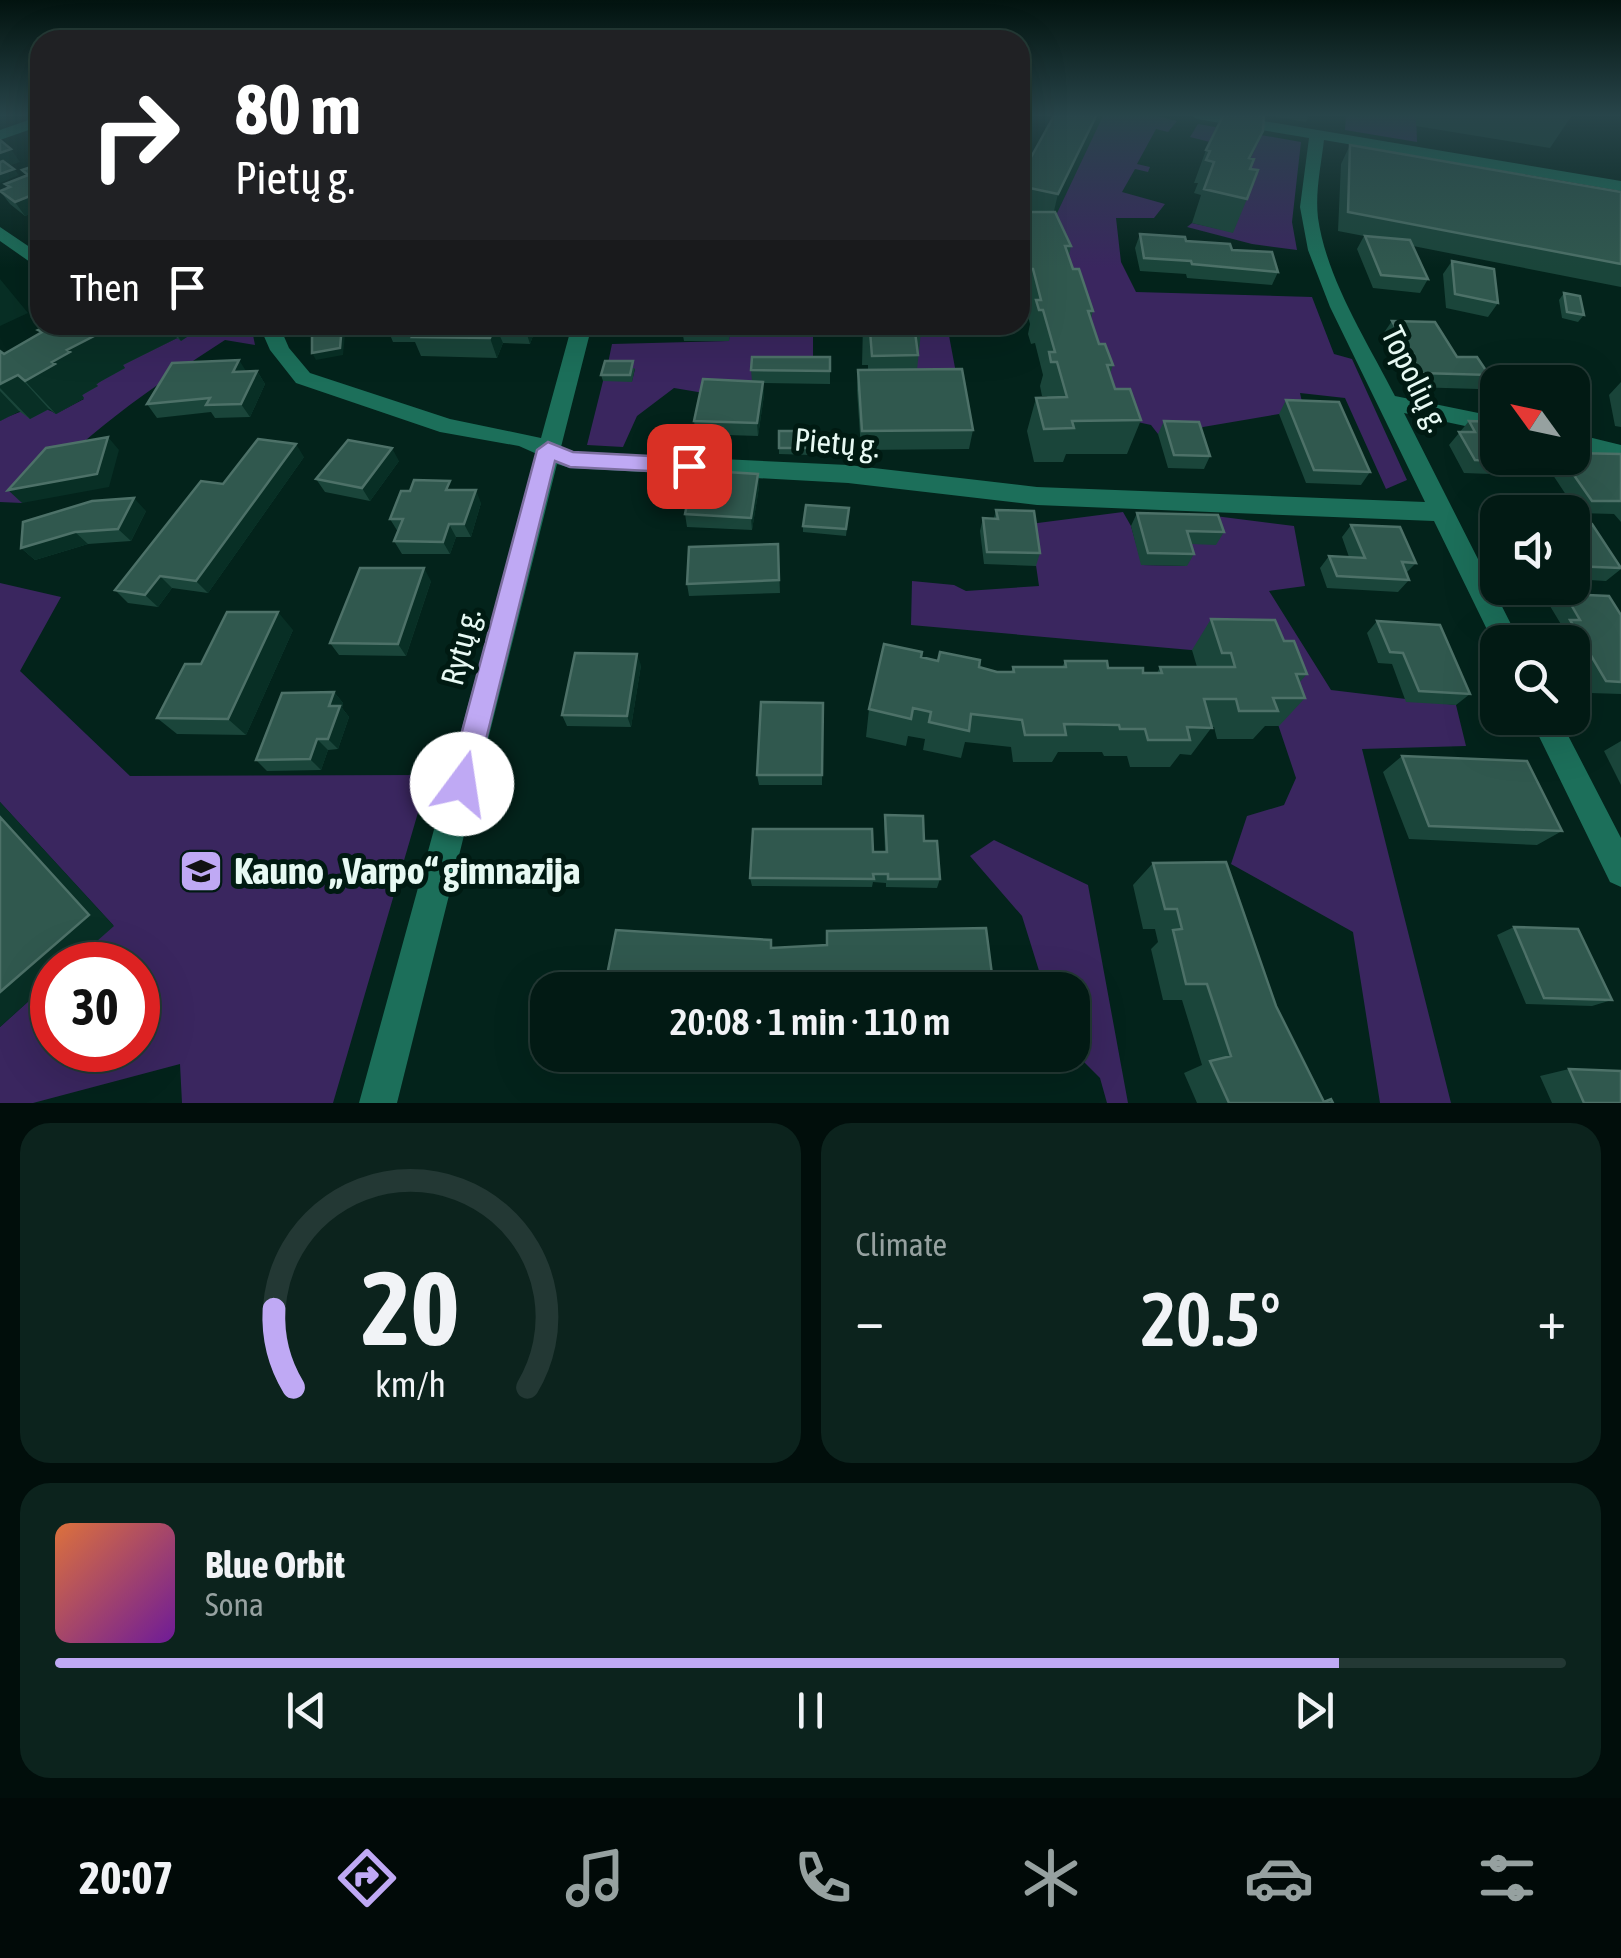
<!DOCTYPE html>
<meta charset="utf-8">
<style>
body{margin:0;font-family:"Asap Condensed",sans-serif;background:#0c231d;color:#f1f3f6;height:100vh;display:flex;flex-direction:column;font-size:38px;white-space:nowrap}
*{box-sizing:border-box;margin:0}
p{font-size:32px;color:#96a1a0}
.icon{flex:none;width:55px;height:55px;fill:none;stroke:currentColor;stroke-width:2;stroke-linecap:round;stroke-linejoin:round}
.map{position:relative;height:1103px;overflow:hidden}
.details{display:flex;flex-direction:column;gap:20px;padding:20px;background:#010e0b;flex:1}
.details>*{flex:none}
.banner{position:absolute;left:30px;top:30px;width:1000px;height:305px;border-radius:30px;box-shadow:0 10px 40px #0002,0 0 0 2px #233834;background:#202124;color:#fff;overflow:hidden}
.needle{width:65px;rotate:303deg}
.controls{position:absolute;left:1480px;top:365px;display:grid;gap:20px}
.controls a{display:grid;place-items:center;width:110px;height:110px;border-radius:20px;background:#021a14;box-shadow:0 10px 40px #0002,0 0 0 2px #233834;font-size:50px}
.speed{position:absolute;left:30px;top:942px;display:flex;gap:20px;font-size:50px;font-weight:700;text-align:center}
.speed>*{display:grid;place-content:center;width:130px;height:130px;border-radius:50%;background:#021a14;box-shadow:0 10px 40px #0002,0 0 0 2px #233834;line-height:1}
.speed .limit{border:15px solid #d22;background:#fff;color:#111}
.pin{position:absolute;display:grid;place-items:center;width:85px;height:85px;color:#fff;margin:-42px;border-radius:20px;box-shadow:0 5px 15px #0006}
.me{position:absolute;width:110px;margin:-55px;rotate:14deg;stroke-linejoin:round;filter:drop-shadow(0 0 8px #0008)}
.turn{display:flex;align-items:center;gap:35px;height:210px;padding:0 40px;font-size:45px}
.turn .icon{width:130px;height:130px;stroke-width:2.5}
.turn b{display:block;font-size:70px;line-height:85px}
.then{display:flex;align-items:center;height:95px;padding:0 40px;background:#0003;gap:20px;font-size:38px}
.big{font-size:75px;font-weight:600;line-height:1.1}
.details .widget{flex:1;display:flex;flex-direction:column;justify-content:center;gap:15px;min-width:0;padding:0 35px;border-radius:30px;background:#0c231d}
.details .dial{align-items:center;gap:0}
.dial svg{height:260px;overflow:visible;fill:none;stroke:#233834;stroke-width:7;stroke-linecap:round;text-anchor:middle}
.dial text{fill:#f1f3f6;stroke:none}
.song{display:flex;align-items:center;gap:30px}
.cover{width:120px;height:120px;border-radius:15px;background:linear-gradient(135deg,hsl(20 70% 55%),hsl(280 70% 35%))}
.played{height:10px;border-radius:5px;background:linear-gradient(90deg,#bfa9f4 85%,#233834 85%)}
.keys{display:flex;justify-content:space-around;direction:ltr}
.heat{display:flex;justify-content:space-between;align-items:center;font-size:55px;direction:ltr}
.details .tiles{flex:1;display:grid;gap:20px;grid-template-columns:1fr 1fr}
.widget:last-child{grid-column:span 2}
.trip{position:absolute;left:530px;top:972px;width:560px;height:100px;border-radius:30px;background:#021a14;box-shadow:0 10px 40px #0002,0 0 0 2px #233834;font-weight:600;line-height:100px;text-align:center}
.tabs{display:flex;height:160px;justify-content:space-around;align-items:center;background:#010a08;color:#96a1a0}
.tabs .icon{width:70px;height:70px}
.tabs .selected{color:#bfa9f4}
.tabs b{font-size:45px;color:#f1f3f6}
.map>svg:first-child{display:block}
.green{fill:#3a265f}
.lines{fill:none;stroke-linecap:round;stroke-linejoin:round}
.minor{fill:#1c6f5a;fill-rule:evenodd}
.wall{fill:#1a453a}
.shaded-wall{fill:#082f25}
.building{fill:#30584e;stroke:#4d7168;stroke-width:2.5}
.route{fill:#bfa9f4;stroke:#7c6e9f;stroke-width:2.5}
.labels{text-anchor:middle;stroke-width:10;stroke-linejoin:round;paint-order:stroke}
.street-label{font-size:32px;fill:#e7f9f3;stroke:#001a12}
.near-poi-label{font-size:38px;font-weight:bold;fill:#e7f9f3;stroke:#001a12;text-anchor:start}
</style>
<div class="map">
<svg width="1621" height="1103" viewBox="0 0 1621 1103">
<rect width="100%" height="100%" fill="#03231b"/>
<!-- green -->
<path class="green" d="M 1079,114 L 1149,114 L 1177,121 L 1168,132 L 1156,129 L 1137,164 L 1150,167 L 1148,172 L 1135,169 L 1122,192 L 1165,204 L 1154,218 L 1116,218 L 1121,262 L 1136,292 L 1312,297 L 1334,354 L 1352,359 L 1407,480 L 1386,489 L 1345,398 L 1300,393 L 1305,415 L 1279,414 L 1203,427 L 1193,435 L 1158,434 L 1151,425 L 1133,421 L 1116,399 L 1020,221 Z
M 1361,114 L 1416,114 L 1417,142 L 1345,130 L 1346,115 L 1360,117 Z
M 1198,124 L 1301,142 L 1292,222 L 1297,250 L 1252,244 L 1187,227 L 1192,223 L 1233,232 L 1214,143 L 1190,137 Z
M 201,325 L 251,325 L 255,345 L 225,340 C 151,388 80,436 22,503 L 0,502 L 0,421 C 17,412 40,402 56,414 L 84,399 L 81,396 L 122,365 L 177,338 L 181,340 L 200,330 Z
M 813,325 L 813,370 L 704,393 L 674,388 L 637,416 L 623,447 L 587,445 L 603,381 L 632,381 L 635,369 L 607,368 L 612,344 L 729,341 L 730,326 Z
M 905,325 L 947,325 L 959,389 L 914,389 Z
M 1123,512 L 1131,526 L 1142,565 L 1186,566 L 1180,544 L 1207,515 L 1294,526 L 1305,586 L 1269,591 L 1331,690 L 1456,705 L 1466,746 L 1362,749 L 1451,1103 L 1380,1103 L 1353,932 L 1231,864 L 1247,816 L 1284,805 L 1296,778 L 1253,650 L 1191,650 L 911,625 L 912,581 L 954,585 L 966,591 L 1039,586 L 1030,524 Z
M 0,583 L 61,597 L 20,671 L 130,776 L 429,775 L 333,1103 L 182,1103 L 180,1064 L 33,1103 L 0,1103 L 0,1027 L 52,980 L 52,1050 L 138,1050 L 138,965 L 70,965 L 113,925 L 0,802 Z
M 994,840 L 1088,885 L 1128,1103 L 1107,1103 L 1100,1078 L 1073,1051 L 1072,990 L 1045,990 L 1022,916 L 970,856 Z"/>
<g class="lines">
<!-- minor -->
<path class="minor" d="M 1189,114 L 1222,114 L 1621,181 L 1621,191 L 1324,140 C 1321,166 1315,192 1318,218 C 1327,280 1367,341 1395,396 L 1498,417 L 1498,433 L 1404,413 L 1520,642 L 1498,642 L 1497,650 L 1434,521 L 1037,505 L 848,483 L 570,468 L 557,464 L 397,1103 L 359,1103 L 537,454 L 519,446 L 440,432 L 296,383 L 270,350 L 259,325 L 279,325 L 289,348 L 310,373 L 450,419 L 541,438 L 572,325 L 592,325 L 561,447 L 573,452 L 848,465 L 1037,487 L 1425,502 L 1330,307 L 1308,250 L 1300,207 L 1309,138 L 1197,119 Z
M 40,116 L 40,126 L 0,140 L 0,130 Z
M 0,227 L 40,254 L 40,269 L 0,241 Z
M 1572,433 L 1621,445 L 1621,461 L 1572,449 Z
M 1530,718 L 1559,718 L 1621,838 L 1621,887 L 1610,882 Z"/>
</g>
<!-- wall -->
<path class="wall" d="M 1055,114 L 1103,114 L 1056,214 L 1071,246 L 1069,256 L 1073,269 L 1093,311 L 1091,319 L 1099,344 L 1113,365 L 1110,374 L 1115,389 L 1141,420 L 1127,454 L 1066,454 L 1063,462 L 1034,462 L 1027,431 L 1036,398 L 1048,398 L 1047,396 L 1042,396 L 1040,386 L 1043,375 L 1035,343 L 1031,344 L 1028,334 L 1030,324 L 1025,303 L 1020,303 L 1020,177 Z
M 1224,114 L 1309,114 L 1306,122 L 1264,115 L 1263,131 L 1251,158 L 1247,199 L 1233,233 L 1192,223 L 1201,195 L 1194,193 L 1198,183 L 1194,183 L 1206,150 Z
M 1416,114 L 1571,114 L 1572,115 L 1550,148 L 1416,126 Z
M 1350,145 L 1621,192 L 1621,287 L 1413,246 L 1428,279 L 1420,293 L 1373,288 L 1357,249 L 1364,236 L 1338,231 L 1341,164 Z
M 40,164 L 40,209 L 25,216 L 10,204 L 0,191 L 8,188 L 5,184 L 26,175 L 22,170 Z
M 1140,234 L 1232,250 L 1278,272 L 1272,285 L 1187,278 L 1186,274 L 1140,271 L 1135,248 Z
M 1452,261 L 1498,303 L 1488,317 L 1446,308 L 1443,274 Z
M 1564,293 L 1584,315 L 1578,322 L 1562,318 L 1559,300 Z
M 1392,321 L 1457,357 L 1489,375 L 1478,389 L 1412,387 L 1383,334 Z
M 49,325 L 204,325 L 181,341 L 177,338 L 123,365 L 125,368 L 96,384 L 98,386 L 82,395 L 84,398 L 56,414 L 49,409 L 30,419 L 19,411 L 0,421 L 0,351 L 4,354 L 41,333 Z
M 386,325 L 537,325 L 530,344 L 503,343 L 497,358 L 421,356 L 415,342 L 393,342 Z
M 681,325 L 736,325 L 730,326 L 729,341 L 684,341 Z
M 863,325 L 921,332 L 917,370 L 973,430 L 969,449 L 861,450 L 857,390 L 858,370 L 868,370 L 868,365 L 862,365 Z
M 830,357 L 830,384 L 763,383 L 764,395 L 758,436 L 696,434 L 694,421 L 752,381 L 751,370 Z
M 635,368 L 632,382 L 603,381 L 601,375 Z
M 247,371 L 257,371 L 265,384 L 250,417 L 215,418 L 211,412 L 157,418 L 147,404 Z
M 1621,382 L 1621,427 L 1615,426 L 1609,395 Z
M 1493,384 L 1498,385 L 1498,414 L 1486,412 L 1482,397 Z
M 1286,400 L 1370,472 L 1361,485 L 1306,483 L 1279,414 Z
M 1164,421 L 1210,456 L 1204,469 L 1168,468 L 1158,434 Z
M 1469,421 L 1529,462 L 1517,475 L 1464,473 L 1449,445 Z
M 779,431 L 811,431 L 811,455 L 779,454 Z
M 1621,454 L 1621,522 L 1614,514 L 1578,513 L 1547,466 L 1555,458 Z
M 304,457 L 208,593 L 172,588 L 158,607 L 128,603 L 115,590 L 223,484 Z
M 399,461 L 370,501 L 325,492 L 316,479 Z
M 758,474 L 759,487 L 752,530 L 687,527 L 685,514 Z
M 455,490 L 481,503 L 471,537 L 456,537 L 450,554 L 402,554 L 394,541 L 398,532 L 390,519 Z
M 849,508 L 846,536 L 803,532 L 803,526 Z
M 996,510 L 1040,553 L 1036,566 L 984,564 L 980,531 L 983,518 L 994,518 Z
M 146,511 L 131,541 L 88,544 L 35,560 L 21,548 Z
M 1137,513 L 1224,532 L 1216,545 L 1191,544 L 1194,554 L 1187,566 L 1141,565 L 1131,526 Z
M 1572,523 L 1621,569 L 1606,581 L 1572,579 Z
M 1351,525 L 1416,563 L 1406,573 L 1409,580 L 1398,592 L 1327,588 L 1320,568 L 1329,556 L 1349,557 L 1342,537 Z
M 778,544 L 780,593 L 689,596 L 687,584 Z
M 431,581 L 406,656 L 339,655 L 330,643 Z
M 1565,594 L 1621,615 L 1621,694 L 1590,693 L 1572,662 L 1572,642 L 1562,642 L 1556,632 L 1562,626 L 1550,606 Z
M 1211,619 L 1284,641 L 1307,674 L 1299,683 L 1305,698 L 1279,726 L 1265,726 L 1253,739 L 1217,739 L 1214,727 L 1212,727 L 1191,755 L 1180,754 L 1170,767 L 1130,767 L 1127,756 L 1104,756 L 1102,752 L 1058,752 L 1052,762 L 1013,762 L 1011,747 L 965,742 L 961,758 L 923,750 L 925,739 L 908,736 L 906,746 L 866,737 L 869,709 L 921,657 L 997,672 L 1011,672 L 1013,667 L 1062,667 L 1065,661 L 1143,673 L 1157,673 L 1160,667 L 1197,667 L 1192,650 Z
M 1377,621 L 1470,694 L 1456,705 L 1406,702 L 1392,664 L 1378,663 L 1367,633 Z
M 293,630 L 246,735 L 177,734 L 157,718 L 201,664 Z
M 641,665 L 631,727 L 567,726 L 562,715 Z
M 334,692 L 343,703 L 342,708 L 349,717 L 338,749 L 328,750 L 321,770 L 267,771 L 256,760 Z
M 823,703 L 822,785 L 759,785 L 757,775 Z
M 1621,741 L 1621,785 L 1604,751 Z
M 1402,756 L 1562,831 L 1537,845 L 1409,839 L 1383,772 Z
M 885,815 L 924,841 L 940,879 L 937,888 L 886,887 L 886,883 L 873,882 L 872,887 L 752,886 L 750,878 L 873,852 L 885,852 L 884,825 Z
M 1153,863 L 1276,1006 L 1323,1101 L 1333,1103 L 1197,1103 L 1184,1073 L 1202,1065 L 1182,1000 L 1163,1000 L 1151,949 L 1158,942 L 1155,929 L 1143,929 L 1133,885 Z
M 1514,927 L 1612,1000 L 1592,1006 L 1526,1004 L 1497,935 Z
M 1569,1069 L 1621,1103 L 1552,1103 L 1540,1076 Z"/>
<!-- shaded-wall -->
<path class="shaded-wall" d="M 1097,114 L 1103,114 L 1102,118 L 1050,228 L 1058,194 Z
M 11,149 L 20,162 L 0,169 L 0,153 Z
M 14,169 L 19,175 L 0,183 L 0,174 Z
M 40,192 L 40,209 L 25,216 L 15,202 Z
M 0,279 L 28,313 L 0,326 Z
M 108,325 L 168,325 L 177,338 L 123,365 L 125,368 L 96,384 L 98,386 L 82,395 L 84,398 L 56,414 L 25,381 L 95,331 Z
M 170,325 L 204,325 L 181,341 Z
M 342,325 L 346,325 L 343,355 L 316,360 L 312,353 Z
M 495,325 L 503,343 L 497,358 L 490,338 Z
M 524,325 L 537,325 L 530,344 Z
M 239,360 L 248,374 L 233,372 Z
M 257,371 L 265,384 L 250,417 L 241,404 Z
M 18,375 L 49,409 L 30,419 L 0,388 L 0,384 Z
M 763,382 L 764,395 L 758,436 L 757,423 Z
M 0,391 L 19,411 L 0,421 Z
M 108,437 L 119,450 L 109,487 L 22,503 L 8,490 Z
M 296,444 L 304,457 L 208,593 L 196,581 Z
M 392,448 L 399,461 L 370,501 L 362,488 Z
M 758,474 L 759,487 L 752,530 L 751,518 Z
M 476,490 L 481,503 L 471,537 L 464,524 Z
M 134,498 L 146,511 L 131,541 L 118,529 Z
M 449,524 L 456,537 L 450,554 L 443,542 Z
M 75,532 L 88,544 L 35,560 L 21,548 Z
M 424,568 L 431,581 L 406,656 L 398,644 Z
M 160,576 L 172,588 L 158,607 L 145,595 Z
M 278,612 L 293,630 L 246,735 L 228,719 Z
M 637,654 L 641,665 L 631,727 L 627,716 Z
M 334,692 L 343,703 L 342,708 L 349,717 L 338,749 L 328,739 L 329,706 Z
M 317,739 L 328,750 L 321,770 L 310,759 Z
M 0,802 L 114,926 L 70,965 L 52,965 L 52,980 L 0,1027 Z"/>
<!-- building -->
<path class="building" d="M 1055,114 L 1097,114 L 1058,194 L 1020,186 L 1020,177 Z
M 1224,114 L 1264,114 L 1263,131 L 1249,158 L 1254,159 L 1250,169 L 1258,170 L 1247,199 L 1204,189 L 1214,162 L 1206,160 L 1210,151 L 1206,150 Z
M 0,140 L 11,149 L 0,153 Z
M 1350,145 L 1621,192 L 1621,264 L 1348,212 Z
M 3,161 L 14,169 L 0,174 L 0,162 Z
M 40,164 L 40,192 L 15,202 L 0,191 L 10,187 L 5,184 L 28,175 L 22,170 Z
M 1020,212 L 1055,212 L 1071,246 L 1065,246 L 1073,269 L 1079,269 L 1093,311 L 1088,311 L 1099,344 L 1105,344 L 1113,365 L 1107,365 L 1115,389 L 1130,389 L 1141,420 L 1072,421 L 1074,428 L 1044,429 L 1036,398 L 1067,397 L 1057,362 L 1051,362 L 1049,352 L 1055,352 L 1043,310 L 1039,310 L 1036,300 L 1041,300 L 1033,269 L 1028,269 L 1021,246 L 1027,246 L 1023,234 L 1020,234 Z
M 1140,234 L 1185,237 L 1186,241 L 1230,244 L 1232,250 L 1272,252 L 1278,272 L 1192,264 L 1191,261 L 1144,258 Z
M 1365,236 L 1410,240 L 1428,279 L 1381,275 Z
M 1452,261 L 1494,269 L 1498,303 L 1455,294 Z
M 1564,293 L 1580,296 L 1584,315 L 1567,312 Z
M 1392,321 L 1435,322 L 1457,357 L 1477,357 L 1489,375 L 1421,373 Z
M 49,325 L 108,325 L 95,331 L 98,334 L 67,350 L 70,352 L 52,362 L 55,364 L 25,381 L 18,375 L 0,384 L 0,351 L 4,354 L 42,332 L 38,330 Z
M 303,325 L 342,325 L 340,348 L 312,353 L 312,336 Z
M 418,325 L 495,325 L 490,338 L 412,337 Z
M 864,325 L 920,325 L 921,332 L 915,332 L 918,355 L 872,356 L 870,331 L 864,331 Z
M 752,357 L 830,357 L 830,371 L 751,370 Z
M 239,360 L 233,372 L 257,371 L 241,404 L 206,405 L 210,398 L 147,404 L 172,363 Z
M 605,361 L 633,361 L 630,375 L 601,375 Z
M 962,369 L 973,430 L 862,431 L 858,370 Z
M 703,379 L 763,382 L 757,423 L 694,421 Z
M 1493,384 L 1498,385 L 1498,399 L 1496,399 Z
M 1286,400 L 1339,402 L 1370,472 L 1314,470 Z
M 1164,421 L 1199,422 L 1210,456 L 1174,455 Z
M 1469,421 L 1498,422 L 1498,458 L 1526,458 L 1529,462 L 1475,460 L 1459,432 L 1475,432 Z
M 779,431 L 811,431 L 811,448 L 779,448 Z
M 108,437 L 97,474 L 8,490 L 46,448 Z
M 258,439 L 296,444 L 196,581 L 160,576 L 145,595 L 115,590 L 201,481 L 223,484 Z
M 348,440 L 392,448 L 362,488 L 316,479 Z
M 1572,453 L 1621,454 L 1621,501 L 1592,501 L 1562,458 L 1572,458 Z
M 694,470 L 758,474 L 751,518 L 685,514 Z
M 414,480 L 450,481 L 446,490 L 476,490 L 464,524 L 449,524 L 443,542 L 394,541 L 403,519 L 390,519 L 401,491 L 410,491 Z
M 134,498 L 118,529 L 75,532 L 21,548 L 23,522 L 92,501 Z
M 806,505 L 849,508 L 846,529 L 803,526 Z
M 996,510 L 1034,511 L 1040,553 L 987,552 L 983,518 L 998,519 Z
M 1137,513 L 1218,515 L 1224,532 L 1187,531 L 1194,554 L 1148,553 Z
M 1572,523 L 1592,524 L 1621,568 L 1572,566 Z
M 1351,525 L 1400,527 L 1416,563 L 1402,562 L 1409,580 L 1337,576 L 1329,556 L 1365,558 Z
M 778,544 L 779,580 L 687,584 L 689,547 Z
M 360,568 L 424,568 L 398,644 L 330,643 Z
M 1565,594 L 1609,596 L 1621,615 L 1621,682 L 1606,681 L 1570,620 L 1580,620 Z
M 227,612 L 278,612 L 228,719 L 157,718 L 185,664 L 201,664 Z
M 1211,619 L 1275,620 L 1284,641 L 1294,641 L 1307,674 L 1296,674 L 1305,698 L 1273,698 L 1278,711 L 1239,711 L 1236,699 L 1204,699 L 1212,728 L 1187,727 L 1190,740 L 1148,740 L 1145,729 L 1120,729 L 1119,725 L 1064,724 L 1066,735 L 1025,735 L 1022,720 L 971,714 L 969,731 L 929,722 L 931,712 L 913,708 L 911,719 L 869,709 L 884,644 L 922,652 L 921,657 L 938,661 L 940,652 L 980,660 L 979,667 L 997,672 L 1014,672 L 1013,667 L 1066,667 L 1065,661 L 1107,661 L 1108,668 L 1143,668 L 1143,673 L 1162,673 L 1160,667 L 1235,667 L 1231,653 L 1222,653 Z
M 1377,621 L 1440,625 L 1470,694 L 1419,691 L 1403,653 L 1390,652 Z
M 575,653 L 637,654 L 627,716 L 562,715 Z
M 334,692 L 329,706 L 340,706 L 328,739 L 317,739 L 310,759 L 256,760 L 282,693 Z
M 761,702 L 823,703 L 822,775 L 757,775 Z
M 1402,756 L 1527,761 L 1562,831 L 1429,826 Z
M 885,815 L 923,816 L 924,841 L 937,841 L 940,879 L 888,879 L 888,874 L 873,874 L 874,879 L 750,878 L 753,829 L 872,829 L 873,852 L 887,852 Z
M 0,817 L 89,915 L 0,992 Z
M 1226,862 L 1276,1006 L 1324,1102 L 1331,1099 L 1333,1103 L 1229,1103 L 1210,1061 L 1231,1056 L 1207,984 L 1186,984 L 1173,930 L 1182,929 L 1177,909 L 1165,909 L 1153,863 Z
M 1514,927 L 1578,929 L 1612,1000 L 1544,998 Z
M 986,928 L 994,990 L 604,990 L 616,930 L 771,940 L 771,948 L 827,945 L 827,931 Z
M 1569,1069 L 1621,1071 L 1621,1103 L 1584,1103 Z"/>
<!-- sky -->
<linearGradient id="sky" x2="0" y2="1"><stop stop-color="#02130f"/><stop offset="0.43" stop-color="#28454a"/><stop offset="1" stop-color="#28454a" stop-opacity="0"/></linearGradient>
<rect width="1621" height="268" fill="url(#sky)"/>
<!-- route -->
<path class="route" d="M 548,442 L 573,452 L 689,458 L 700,466 L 689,473 L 570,467 L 555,461 L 475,784 L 471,794 L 462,798 L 452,794 L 448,784 L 537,450 Z"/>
<!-- icons -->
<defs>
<g id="school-square" transform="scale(2.25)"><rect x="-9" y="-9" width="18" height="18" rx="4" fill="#bfa9f4" stroke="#001a12"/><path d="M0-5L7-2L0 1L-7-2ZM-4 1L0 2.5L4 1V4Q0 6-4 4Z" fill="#111"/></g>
</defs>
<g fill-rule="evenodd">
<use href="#school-square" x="201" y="871"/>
</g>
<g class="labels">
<!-- street labels -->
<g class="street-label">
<text transform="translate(1415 379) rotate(64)" y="11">Topolių g.</text>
<text transform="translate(837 443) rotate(5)" y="11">Pietų g.</text>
<text transform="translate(461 647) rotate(-76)" y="11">Rytų g.</text>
</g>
<!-- near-poi labels -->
<g class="near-poi-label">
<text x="234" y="884">Kauno „Varpo“ gimnazija</text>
</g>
</g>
</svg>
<div class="controls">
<a><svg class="needle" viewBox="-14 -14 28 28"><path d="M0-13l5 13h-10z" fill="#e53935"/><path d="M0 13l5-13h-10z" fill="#96a1a0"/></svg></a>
<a><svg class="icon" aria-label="sound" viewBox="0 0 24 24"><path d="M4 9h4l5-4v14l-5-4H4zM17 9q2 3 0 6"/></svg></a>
<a><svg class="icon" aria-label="search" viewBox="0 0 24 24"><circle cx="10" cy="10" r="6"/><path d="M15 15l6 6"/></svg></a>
</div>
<div class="speed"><div class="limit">30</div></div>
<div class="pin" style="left:689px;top:466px;background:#d93025"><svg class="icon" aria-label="arrive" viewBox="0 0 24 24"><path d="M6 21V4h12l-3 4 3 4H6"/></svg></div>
<svg class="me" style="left:462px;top:784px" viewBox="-20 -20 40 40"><circle r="19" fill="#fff"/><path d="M0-13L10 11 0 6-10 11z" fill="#bfa9f4"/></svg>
<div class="trip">20:08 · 1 min · 110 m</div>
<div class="banner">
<div class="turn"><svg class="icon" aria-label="right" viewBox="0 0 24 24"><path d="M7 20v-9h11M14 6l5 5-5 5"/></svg><div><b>80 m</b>Pietų g.</div></div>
<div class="then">Then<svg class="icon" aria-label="arrive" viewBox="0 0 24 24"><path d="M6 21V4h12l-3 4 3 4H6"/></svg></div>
</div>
</div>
<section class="details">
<div class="tiles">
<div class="widget dial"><svg viewBox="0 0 100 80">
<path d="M14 69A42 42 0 1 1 86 69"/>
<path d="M14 69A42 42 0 0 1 8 45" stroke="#bfa9f4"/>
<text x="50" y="56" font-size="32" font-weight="700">20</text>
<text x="50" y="72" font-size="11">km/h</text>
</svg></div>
<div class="widget"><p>Climate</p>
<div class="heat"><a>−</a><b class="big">20.5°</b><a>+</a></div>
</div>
<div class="widget">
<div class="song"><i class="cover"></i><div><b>Blue Orbit</b><p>Sona</p></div></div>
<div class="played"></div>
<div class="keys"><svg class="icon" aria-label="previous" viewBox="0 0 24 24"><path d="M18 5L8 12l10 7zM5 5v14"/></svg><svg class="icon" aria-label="pause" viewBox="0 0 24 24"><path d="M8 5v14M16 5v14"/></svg><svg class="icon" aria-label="next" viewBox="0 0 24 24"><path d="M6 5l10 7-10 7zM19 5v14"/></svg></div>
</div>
</div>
</section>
<nav class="tabs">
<b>20:07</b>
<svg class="icon selected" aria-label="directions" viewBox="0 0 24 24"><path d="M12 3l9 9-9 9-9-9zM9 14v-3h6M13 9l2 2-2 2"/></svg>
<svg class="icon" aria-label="music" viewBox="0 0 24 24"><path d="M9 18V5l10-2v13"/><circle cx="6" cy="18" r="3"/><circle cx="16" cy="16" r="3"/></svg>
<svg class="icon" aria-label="phone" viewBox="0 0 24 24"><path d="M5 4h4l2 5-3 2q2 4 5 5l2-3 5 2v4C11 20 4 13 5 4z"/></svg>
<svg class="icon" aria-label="climate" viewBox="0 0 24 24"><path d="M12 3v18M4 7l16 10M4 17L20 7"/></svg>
<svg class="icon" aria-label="car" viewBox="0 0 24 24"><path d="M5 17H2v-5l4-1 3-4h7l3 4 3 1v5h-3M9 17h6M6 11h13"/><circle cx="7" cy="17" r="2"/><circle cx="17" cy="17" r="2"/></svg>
<svg class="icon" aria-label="filters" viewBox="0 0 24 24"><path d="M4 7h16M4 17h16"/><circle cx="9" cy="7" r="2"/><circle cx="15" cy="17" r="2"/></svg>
</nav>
